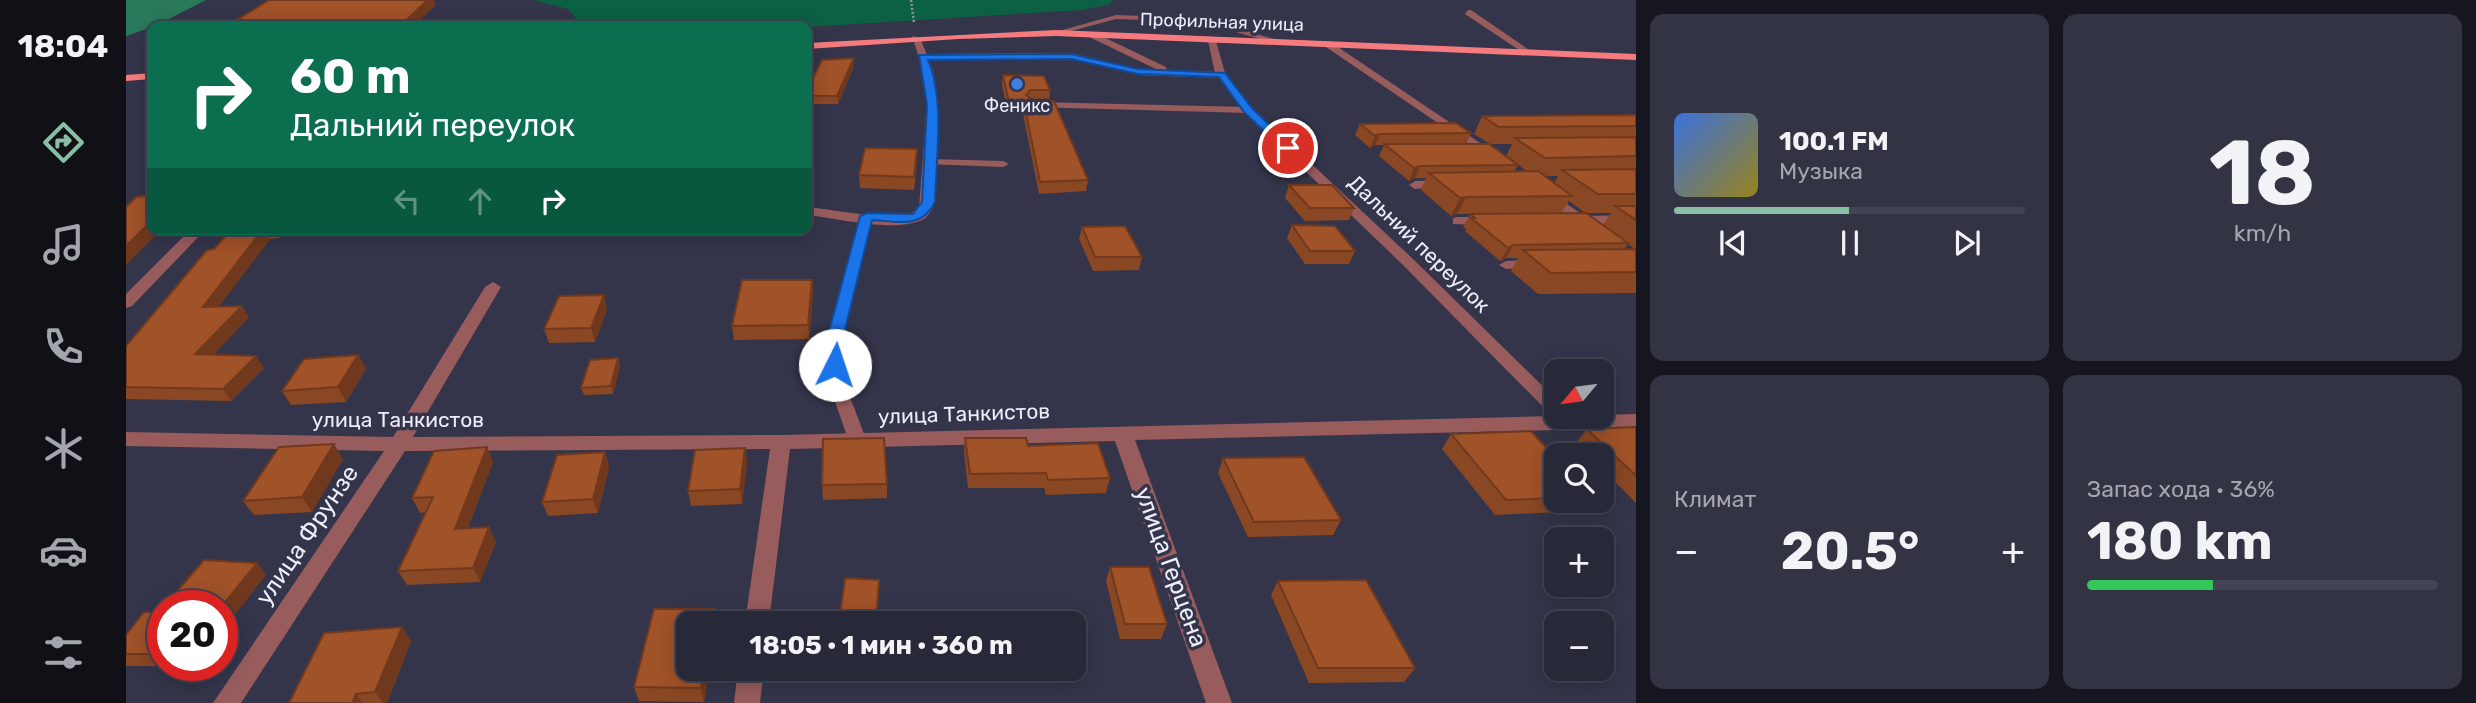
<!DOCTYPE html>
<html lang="ru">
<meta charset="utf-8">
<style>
body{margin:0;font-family:Rubik,sans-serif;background:#333443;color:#f1f3f6;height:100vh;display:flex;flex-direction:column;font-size:26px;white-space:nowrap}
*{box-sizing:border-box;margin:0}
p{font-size:23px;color:#a4a6ae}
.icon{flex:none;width:38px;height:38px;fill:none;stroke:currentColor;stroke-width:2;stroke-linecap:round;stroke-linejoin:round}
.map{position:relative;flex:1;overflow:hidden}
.panel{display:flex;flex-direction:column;gap:14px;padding:14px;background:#15161f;width:840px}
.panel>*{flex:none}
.banner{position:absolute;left:21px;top:21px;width:665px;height:214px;border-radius:14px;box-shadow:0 4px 18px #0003,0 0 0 2px #434453;background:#0b6e4f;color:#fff;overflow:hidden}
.needle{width:46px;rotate:241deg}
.fabs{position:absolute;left:1418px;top:359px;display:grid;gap:14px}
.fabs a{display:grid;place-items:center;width:70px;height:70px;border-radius:14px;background:#272838;box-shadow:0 4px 18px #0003,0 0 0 2px #434453;font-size:35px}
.speed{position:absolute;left:21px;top:590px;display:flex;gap:14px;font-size:35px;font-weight:700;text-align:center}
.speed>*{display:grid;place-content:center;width:91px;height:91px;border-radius:50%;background:#272838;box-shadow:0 4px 18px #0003,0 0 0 2px #434453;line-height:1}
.speed .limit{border:10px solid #d22;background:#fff;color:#111}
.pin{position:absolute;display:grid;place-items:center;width:60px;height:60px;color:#fff;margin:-30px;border:4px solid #fff;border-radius:50%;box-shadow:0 2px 7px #0007}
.me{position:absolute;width:77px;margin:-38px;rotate:4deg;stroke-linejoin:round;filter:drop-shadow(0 0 5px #0008)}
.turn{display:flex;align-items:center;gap:24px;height:147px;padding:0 28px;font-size:32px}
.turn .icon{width:91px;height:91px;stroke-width:2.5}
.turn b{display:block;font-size:49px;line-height:60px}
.lanes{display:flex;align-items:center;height:66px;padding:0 28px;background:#0003;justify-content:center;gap:35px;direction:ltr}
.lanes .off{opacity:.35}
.big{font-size:52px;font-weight:700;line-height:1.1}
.panel .card{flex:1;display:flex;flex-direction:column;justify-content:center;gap:10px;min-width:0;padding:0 24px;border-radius:14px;background:#333443}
.panel .dial{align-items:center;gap:0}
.dial b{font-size:91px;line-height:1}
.song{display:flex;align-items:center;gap:21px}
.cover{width:84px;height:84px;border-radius:10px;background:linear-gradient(135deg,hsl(220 70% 55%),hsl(50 70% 35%))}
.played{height:7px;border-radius:4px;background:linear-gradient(90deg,#8abfa5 50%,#434453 50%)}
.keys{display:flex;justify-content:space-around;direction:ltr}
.heat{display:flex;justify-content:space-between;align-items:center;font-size:38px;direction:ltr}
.charge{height:10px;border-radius:5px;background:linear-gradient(90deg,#34c759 36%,#434453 0)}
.panel .tiles{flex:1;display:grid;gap:14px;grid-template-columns:repeat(2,1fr)}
.trip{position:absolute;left:550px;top:611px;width:410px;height:70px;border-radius:14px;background:#272838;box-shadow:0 4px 18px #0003,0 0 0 2px #434453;font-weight:700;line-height:70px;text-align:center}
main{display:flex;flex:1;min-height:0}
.tab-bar{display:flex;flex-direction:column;width:126px;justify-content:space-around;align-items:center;background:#101016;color:#a4a6ae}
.tab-bar .icon{width:49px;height:49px}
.tab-bar .selected{color:#8abfa5}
.tab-bar b{font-size:32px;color:#f1f3f6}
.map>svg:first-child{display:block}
.green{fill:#0c6044}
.forest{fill:#297a5b}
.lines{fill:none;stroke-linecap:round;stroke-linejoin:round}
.path{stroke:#9192a4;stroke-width:2.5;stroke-dasharray:2 2;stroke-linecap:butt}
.service{fill:#985c5d;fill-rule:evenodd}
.minor{fill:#985c5d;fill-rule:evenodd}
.primary{fill:#f67b7f;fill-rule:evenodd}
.wall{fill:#8a4723;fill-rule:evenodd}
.shaded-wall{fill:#70391d}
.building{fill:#a05229;stroke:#70391d;stroke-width:2}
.route{fill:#1a73e8;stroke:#114b97;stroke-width:2}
.shop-dot{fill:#3f7fe0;stroke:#34354a;stroke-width:2.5}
.labels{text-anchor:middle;stroke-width:7;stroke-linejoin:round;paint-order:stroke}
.far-street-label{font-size:18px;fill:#ecedfb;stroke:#34354a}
.far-poi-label{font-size:18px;fill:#ecedfb;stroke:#34354a}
.street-label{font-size:21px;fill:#ecedfb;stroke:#34354a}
.near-street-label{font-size:24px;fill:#ecedfb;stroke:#34354a}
</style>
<main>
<nav class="tab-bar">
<b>18:04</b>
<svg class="icon selected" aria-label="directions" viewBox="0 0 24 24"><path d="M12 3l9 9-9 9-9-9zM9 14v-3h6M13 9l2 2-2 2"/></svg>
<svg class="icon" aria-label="music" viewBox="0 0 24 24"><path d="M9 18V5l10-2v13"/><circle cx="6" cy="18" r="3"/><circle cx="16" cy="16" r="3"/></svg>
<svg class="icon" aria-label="phone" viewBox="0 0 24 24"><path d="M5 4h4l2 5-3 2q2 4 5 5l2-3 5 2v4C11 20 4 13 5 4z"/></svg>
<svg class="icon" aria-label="climate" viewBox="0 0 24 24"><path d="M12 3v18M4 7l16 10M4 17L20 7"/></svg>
<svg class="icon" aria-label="car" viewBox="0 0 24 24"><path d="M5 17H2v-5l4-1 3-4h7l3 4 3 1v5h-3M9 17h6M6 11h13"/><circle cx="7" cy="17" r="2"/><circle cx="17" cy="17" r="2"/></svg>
<svg class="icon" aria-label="filters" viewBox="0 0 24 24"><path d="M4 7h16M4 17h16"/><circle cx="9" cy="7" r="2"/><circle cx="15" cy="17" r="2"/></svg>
</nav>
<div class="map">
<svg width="1510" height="703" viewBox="0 0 1510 703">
<rect width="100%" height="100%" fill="#34354a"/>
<!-- green -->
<path class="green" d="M 407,0 L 987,0 L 982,5 L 955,10 L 681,27 L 448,26 L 452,21 L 442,9 Z"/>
<!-- forest -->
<path class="forest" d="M 0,0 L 80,0 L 29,26 L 0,36 Z"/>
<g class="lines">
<!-- path -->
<path class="path" d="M 785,0 L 788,23"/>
<!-- service -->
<path class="service" d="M 1342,10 L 1345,10 L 1406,52 L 1399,54 L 1339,14 Z
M 990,15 L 1076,18 L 1155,41 L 1151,44 L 1076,22 L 990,19 L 930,35 L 926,33 Z
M 961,32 L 967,32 L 1040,67 L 1041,70 L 1096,72 L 1101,75 L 1096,78 L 1012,75 L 945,59 L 797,60 L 793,57 L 797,54 L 945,53 L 1012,69 L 1032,70 L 961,36 Z
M 1197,41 L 1203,41 L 1372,155 L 1362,157 L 1197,45 Z
M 909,102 L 1122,107 L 1127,110 L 1122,113 L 906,107 L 904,105 Z
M 804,159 L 877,161 L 883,164 L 877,167 L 800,164 L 798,162 Z
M 1318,180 L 1322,182 L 1322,186 L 1289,189 L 1283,185 L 1289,181 Z
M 1421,191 L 1459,216 L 1510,215 L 1510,223 L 1468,224 L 1468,228 L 1458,228 L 1448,223 L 1446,219 L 1417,198 L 1417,192 Z
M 741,212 L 747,216 L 715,346 L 719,384 L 740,439 L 737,443 L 725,443 L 722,439 L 703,384 L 699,346 L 735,216 Z
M 1331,217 L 1360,217 L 1366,221 L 1360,225 L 1327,224 L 1327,218 Z
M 1410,260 L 1415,261 L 1417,264 L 1415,267 L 1380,269 L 1373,265 L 1380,261 Z"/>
<!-- minor -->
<path class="minor" d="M 786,36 L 794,38 L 807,70 L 811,105 L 809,203 C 806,210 802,217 796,220 C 768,233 711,218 681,215 L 681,207 C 705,209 777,225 793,208 L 801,105 L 797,70 Z
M 1081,36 L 1089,38 L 1099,73 L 1126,108 L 1287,259 L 1430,399 L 1430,416 L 1510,414 L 1510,428 L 1009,440 L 1106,703 L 1080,703 L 989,441 L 664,449 L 643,623 L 619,623 L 644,449 L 279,451 L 115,703 L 87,703 L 258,451 L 0,446 L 0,432 L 267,437 L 359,287 L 367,282 L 375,287 L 287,437 L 655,435 L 1426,416 L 1277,265 L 1118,112 L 1089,73 Z
M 65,229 L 80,229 L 6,306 L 0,308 L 0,294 Z
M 612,668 L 638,668 L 634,703 L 608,703 Z"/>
<!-- primary -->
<path class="primary" d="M 930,30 L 1510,54 L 1510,60 L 930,36 L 832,39 L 681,49 L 681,43 Z
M 26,73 L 26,79 L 0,81 L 0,75 Z"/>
</g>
<!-- wall -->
<path class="wall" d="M 728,66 L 712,104 L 681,104 L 681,90 Z
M 877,75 L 924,90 L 923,101 L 962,180 L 960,191 L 913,194 L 897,114 L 882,113 L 876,85 Z
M 1510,115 L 1510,293 L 1412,294 L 1385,271 L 1392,258 L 1380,258 L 1374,261 L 1339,231 L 1340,229 L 1337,227 L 1344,214 L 1331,214 L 1325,216 L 1295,190 L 1300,178 L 1289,178 L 1283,181 L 1253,156 L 1258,145 L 1249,145 L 1244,148 L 1229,135 L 1234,124 L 1345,133 L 1340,144 L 1392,165 L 1388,172 L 1402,172 L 1380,156 L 1386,144 L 1364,144 L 1348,134 L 1356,116 ZM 1418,176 L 1432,176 L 1428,183 ZM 1443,201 L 1459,213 L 1435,213 ZM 1461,213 L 1485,213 L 1477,225 ZM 1502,244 L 1509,249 L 1498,249 Z
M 791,161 L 788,190 L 734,188 L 733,175 Z
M 1163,185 L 1228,208 L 1223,220 L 1179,221 L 1159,198 Z
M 1166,225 L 1229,251 L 1223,264 L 1179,264 L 1161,238 Z
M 956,227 L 1016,257 L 1013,270 L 967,271 L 953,239 Z
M 100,229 L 161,229 L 154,238 L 144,239 L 93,306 L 123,317 L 88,354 L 138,368 L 105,401 L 0,399 L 0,346 L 100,236 L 98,231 Z
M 686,280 L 687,293 L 683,339 L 608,340 L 606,326 Z
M 478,295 L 481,309 L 469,342 L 423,343 L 418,329 Z
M 232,355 L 240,369 L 220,402 L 165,405 L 156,391 Z
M 492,358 L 494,366 L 487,394 L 458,395 L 455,388 Z
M 1510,427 L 1510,503 L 1475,468 L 1475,455 L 1462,455 L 1450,443 L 1461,429 Z
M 1325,434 L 1430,458 L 1430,500 L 1464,500 L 1455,511 L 1369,515 L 1316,449 Z
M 839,438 L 902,446 L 984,478 L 980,493 L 920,495 L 918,488 L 842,488 L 838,452 Z
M 361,447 L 367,462 L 342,528 L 370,542 L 354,582 L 281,585 L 272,571 L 300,512 L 294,513 L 286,498 Z
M 619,448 L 621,463 L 616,504 L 565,506 L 562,491 Z
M 479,452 L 483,467 L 472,513 L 422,516 L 416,502 Z
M 1097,458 L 1215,520 L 1207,535 L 1122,537 L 1092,473 Z
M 217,459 L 186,512 L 128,515 L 117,501 Z
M 761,484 L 761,498 L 697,500 L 696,485 Z
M 984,567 L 1041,624 L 1035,639 L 994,639 L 980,581 Z
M 1152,581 L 1289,668 L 1278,682 L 1183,683 L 1145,595 Z
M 37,607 L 37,665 L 80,665 L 79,666 L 0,666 L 0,635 L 33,612 Z
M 528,609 L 589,609 L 592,623 L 562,623 L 562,668 L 584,668 L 578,702 L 513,701 L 508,687 Z
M 285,641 L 261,703 L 163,703 Z
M 710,668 L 747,668 L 747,672 L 710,670 Z"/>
<!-- shaded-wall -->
<path class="shaded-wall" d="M 302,0 L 308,0 L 310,5 L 288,26 L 274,26 Z
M 728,58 L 728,66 L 712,104 L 711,96 Z
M 1254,134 L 1249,145 L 1244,148 L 1249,136 Z
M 1294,166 L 1289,178 L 1283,181 L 1288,168 Z
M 1340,197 L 1331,214 L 1325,216 L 1334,198 Z
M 26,220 L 26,229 L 36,229 L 0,265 L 0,246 Z
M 137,229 L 139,229 L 144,239 L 84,318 L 77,307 Z
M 149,229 L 161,229 L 154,238 Z
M 1387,245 L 1380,258 L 1374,261 L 1382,248 Z
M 686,280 L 687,293 L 683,339 L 682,325 Z
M 478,295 L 481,309 L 469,342 L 465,328 Z
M 116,306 L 123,317 L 77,366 L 69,354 Z
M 232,355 L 240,369 L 220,402 L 212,387 Z
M 130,356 L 138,368 L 105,401 L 97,389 Z
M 492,358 L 494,366 L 487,394 L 485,386 Z
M 208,444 L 217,459 L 186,512 L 176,497 Z
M 361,447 L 367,462 L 336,543 L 329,529 Z
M 619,448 L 621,463 L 616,504 L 614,489 Z
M 479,452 L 483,467 L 472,513 L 467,499 Z
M 363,527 L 370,542 L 354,582 L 347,568 Z
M 131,563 L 140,575 L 105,620 L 108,624 L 96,641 L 96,606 Z
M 753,580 L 751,623 L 750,623 Z
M 589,609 L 592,623 L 587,623 Z
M 276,627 L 285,641 L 261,703 L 257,703 L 249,692 Z
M 578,668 L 584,668 L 578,702 L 575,688 Z
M 230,694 L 237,703 L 226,703 Z"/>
<!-- building -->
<path class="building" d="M 143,0 L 302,0 L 274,26 L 101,26 Z
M 728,58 L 711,96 L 681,96 L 681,90 L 696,60 Z
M 877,75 L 918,76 L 924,90 L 904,90 L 900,95 L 907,100 L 928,101 L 962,180 L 914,182 L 898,103 L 883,103 Z
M 1510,115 L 1510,126 L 1373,127 L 1356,116 Z
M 1330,123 L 1345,133 L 1254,134 L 1249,136 L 1234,124 Z
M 1510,137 L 1510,156 L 1419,158 L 1389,138 Z
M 1258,144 L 1363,144 L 1392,165 L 1294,166 L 1288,168 Z
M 739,148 L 791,149 L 788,177 L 733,175 Z
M 1510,169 L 1510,194 L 1472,194 L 1436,170 Z
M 1412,171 L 1446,196 L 1340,197 L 1334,198 L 1303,173 Z
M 1163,185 L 1206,185 L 1228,208 L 1184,208 Z
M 26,194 L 26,220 L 0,246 L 0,207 L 10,197 L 25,195 Z
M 1489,206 L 1510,206 L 1510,220 Z
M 1460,213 L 1502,243 L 1387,245 L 1382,248 L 1345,218 L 1349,218 L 1344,214 Z
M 1166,225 L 1209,226 L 1229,251 L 1184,251 Z
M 999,226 L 1016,257 L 969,257 L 956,227 Z
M 100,229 L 137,229 L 77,307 L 116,306 L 69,354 L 130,356 L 97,389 L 0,387 L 0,346 L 81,250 L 88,249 L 105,230 L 98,231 Z
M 1510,249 L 1510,272 L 1425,273 L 1397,250 Z
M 616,280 L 686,280 L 682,325 L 606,326 Z
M 478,295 L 465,328 L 418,329 L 433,296 Z
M 232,355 L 212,387 L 156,391 L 178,359 Z
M 492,358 L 485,386 L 455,388 L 464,360 Z
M 1510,427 L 1510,476 L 1461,429 Z
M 1405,431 L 1430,458 L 1430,498 L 1380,500 L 1325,434 Z
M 758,438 L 761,484 L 696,485 L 697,439 Z
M 839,438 L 900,438 L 902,446 L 972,443 L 984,478 L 922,480 L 920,473 L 844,474 Z
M 208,444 L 176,497 L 117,501 L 153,447 Z
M 361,447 L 329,529 L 363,527 L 347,568 L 272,571 L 307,497 L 286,498 L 308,451 Z
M 619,448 L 614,489 L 562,491 L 569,450 Z
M 479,452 L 467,499 L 416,502 L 431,455 Z
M 1178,457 L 1215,520 L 1128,522 L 1097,458 Z
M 78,560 L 131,563 L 96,606 L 38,606 Z
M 984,567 L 1023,567 L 1041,624 L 999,624 Z
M 719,578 L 753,580 L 750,623 L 713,623 Z
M 1240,580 L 1289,668 L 1192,668 L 1152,581 Z
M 37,607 L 37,654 L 0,654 L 0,635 L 18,612 L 33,612 Z
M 528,609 L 589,609 L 587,623 L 562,623 L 562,668 L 578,668 L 575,688 L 508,687 Z
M 276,627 L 249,692 L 230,694 L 226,703 L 163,703 L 198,633 Z"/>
<!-- route -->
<path class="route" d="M 945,54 L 1012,69 L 1099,73 L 1126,108 L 1167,148 L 1158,150 L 1118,112 L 1093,77 L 1012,74 L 945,59 L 802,60 C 819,98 810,161 809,202 C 795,230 773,221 746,220 L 715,346 L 717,365 L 709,370 L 703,369 L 699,346 L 734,216 L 741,213 L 787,214 L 796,202 L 801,105 L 793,55 Z"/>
<!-- markers -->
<circle class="shop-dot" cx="891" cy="84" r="7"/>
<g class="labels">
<!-- far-street labels -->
<g class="far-street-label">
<text transform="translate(1096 22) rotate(2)" y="6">Профильная улица</text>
</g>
<!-- far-poi labels -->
<g class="far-poi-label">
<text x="891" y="112">Феникс</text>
</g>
<!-- street labels -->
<g class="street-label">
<text transform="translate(1293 244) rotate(44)" y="7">Дальний переулок</text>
<text transform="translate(838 414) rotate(-2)" y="7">улица Танкистов</text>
<text x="272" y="427">улица Танкистов</text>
</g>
<!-- near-street labels -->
<g class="near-street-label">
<text transform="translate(181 535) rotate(-56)" y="8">улица Фрунзе</text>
<text transform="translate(1045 567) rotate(70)" y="8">улица Герцена</text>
</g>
</g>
</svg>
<div class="fabs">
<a><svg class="needle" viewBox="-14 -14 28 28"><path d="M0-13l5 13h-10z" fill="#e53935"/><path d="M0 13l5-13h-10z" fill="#a4a6ae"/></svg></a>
<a><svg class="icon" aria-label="search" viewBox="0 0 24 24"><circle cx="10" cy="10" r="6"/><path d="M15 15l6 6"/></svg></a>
<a>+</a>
<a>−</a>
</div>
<div class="speed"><div class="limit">20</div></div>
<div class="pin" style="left:1162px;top:148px;background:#d93025"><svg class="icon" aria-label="arrive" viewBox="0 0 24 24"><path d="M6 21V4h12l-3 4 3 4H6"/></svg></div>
<svg class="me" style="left:709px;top:365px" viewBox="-20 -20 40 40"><circle r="19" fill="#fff"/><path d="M0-13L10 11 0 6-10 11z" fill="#1a73e8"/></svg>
<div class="trip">18:05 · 1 мин · 360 m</div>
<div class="banner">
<div class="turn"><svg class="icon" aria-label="right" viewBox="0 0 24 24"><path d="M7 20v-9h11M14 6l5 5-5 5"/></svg><div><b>60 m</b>Дальний переулок</div></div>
<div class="lanes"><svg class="icon off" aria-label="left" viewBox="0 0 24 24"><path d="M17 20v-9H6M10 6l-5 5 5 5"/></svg><svg class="icon off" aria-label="ahead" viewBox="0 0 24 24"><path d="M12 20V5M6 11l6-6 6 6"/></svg><svg class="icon" aria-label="right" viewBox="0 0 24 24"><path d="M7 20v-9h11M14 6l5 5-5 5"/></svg></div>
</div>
</div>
<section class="panel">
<div class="tiles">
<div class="card">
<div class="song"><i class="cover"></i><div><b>100.1 FM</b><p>Музыка</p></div></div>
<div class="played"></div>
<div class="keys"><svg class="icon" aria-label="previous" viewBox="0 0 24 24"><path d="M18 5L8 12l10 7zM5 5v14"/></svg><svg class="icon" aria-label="pause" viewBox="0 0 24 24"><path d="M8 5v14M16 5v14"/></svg><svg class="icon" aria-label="next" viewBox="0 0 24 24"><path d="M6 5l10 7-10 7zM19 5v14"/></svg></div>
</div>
<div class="card dial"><b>18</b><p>km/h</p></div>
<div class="card"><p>Климат</p>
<div class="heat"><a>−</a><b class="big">20.5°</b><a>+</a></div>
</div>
<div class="card"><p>Запас хода · 36%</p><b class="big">180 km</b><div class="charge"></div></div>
</div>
</section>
</main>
